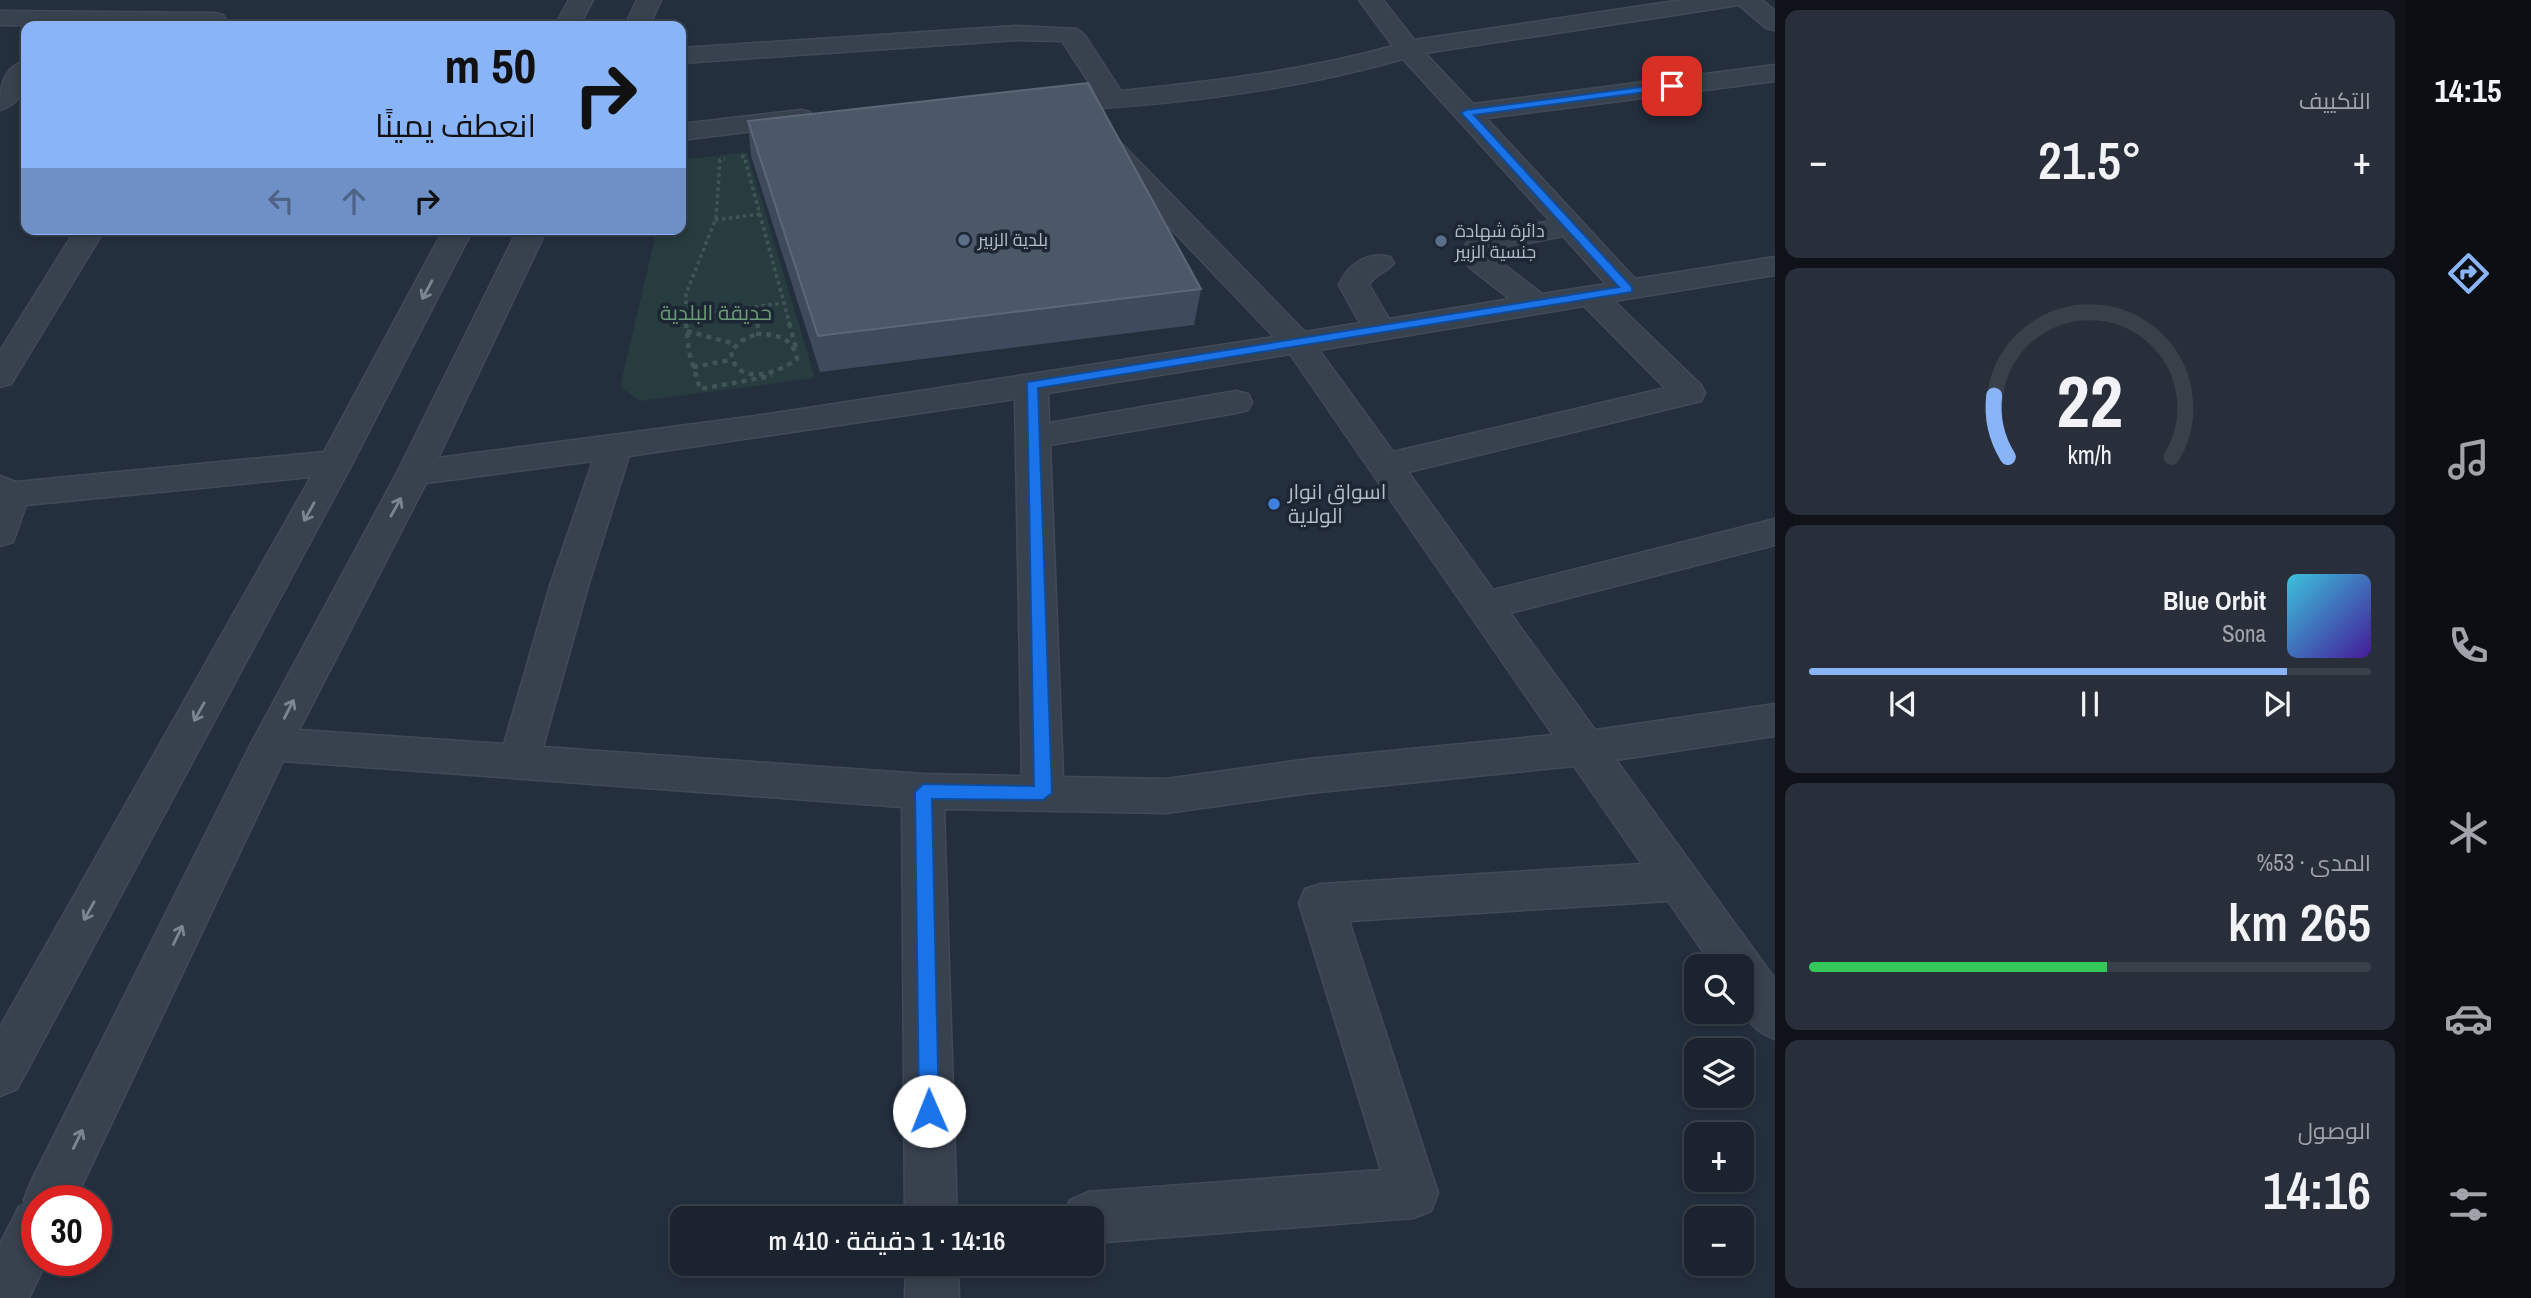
<!DOCTYPE html>
<html lang="ar">
<meta charset="utf-8">
<style>
body{margin:0;font-family:"Archivo Narrow",Cairo,sans-serif;background:#282f3a;color:#f1f3f6;direction:rtl;height:100vh;display:flex;flex-direction:column;font-size:26px;white-space:nowrap}
*{box-sizing:border-box;margin:0}
p{font-size:23px;color:#a0a4aa}
.icon{flex:none;width:38px;height:38px;fill:none;stroke:currentColor;stroke-width:2;stroke-linecap:round;stroke-linejoin:round}
.map{position:relative;flex:1;overflow:hidden;direction:ltr}
.side{display:flex;flex-direction:column;gap:10px;padding:10px;background:#0f1319;width:630px}
.side>*{flex:none}
.banner{position:absolute;left:21px;top:21px;width:665px;height:214px;border-radius:14px;box-shadow:0 4px 10px #0003,0 0 0 2px #39404a;direction:rtl;background:#8ab4f8;color:#111;overflow:hidden}
.fabs{position:absolute;left:1684px;top:954px;display:grid;gap:14px}
.fabs a{display:grid;place-items:center;width:70px;height:70px;border-radius:14px;background:#1b232e;box-shadow:0 4px 10px #0003,0 0 0 2px #39404a;font-size:35px}
.speed{position:absolute;left:21px;top:1185px;display:flex;gap:14px;font-size:35px;font-weight:700;text-align:center}
.speed>*{display:grid;place-content:center;width:91px;height:91px;border-radius:50%;background:#1b232e;box-shadow:0 4px 10px #0003,0 0 0 2px #39404a;line-height:1}
.speed .limit{border:10px solid #d22;background:#fff;color:#111}
.pin{position:absolute;display:grid;place-items:center;width:60px;height:60px;color:#fff;margin:-30px;border-radius:14px;box-shadow:0 4px 10px #0006}
.me{position:absolute;width:77px;margin:-38px;rotate:359deg;stroke-linejoin:round;filter:drop-shadow(0 0 5px #0008)}
.turn{display:flex;align-items:center;gap:24px;height:147px;padding:0 35px;font-size:32px}
.turn .icon{width:91px;height:91px;stroke-width:2.5}
.turn b{display:block;font-size:49px;line-height:60px}
.lanes{display:flex;align-items:center;height:66px;padding:0 35px;background:#0003;justify-content:center;gap:35px;direction:ltr}
.lanes .off{opacity:.35}
.big{font-size:52px;font-weight:600;line-height:1.1}
.side .tile{flex:1;display:flex;flex-direction:column;justify-content:center;gap:10px;min-width:0;padding:0 24px;border-radius:14px;background:#282f3a}
.side .dial{align-items:center;gap:0}
.dial svg{height:182px;overflow:visible;fill:none;stroke:#39404a;stroke-width:7;stroke-linecap:round;text-anchor:middle}
.dial text{fill:#f1f3f6;stroke:none}
.song{display:flex;align-items:center;gap:21px}
.cover{width:84px;height:84px;border-radius:10px;background:linear-gradient(135deg,hsl(190 70% 55%),hsl(260 70% 35%))}
.played{height:7px;border-radius:4px;background:linear-gradient(90deg,#8ab4f8 85%,#39404a 85%)}
.keys{display:flex;justify-content:space-around;direction:ltr}
.heat{display:flex;justify-content:space-between;align-items:center;font-size:38px;direction:ltr}
.charge{height:10px;border-radius:5px;background:linear-gradient(90deg,#34c759 53%,#39404a 0)}
.trip{position:absolute;left:670px;top:1206px;width:434px;height:70px;border-radius:14px;background:#1b232e;box-shadow:0 4px 10px #0003,0 0 0 2px #39404a;font-weight:600;line-height:70px;text-align:center;direction:rtl}
main{display:flex;flex:1;min-height:0}
.menu{display:flex;flex-direction:column;width:126px;justify-content:space-around;align-items:center;background:#0b0e12;color:#a0a4aa}
.menu .icon{width:49px;height:49px}
.menu .selected{color:#8ab4f8}
.menu b{font-size:32px;color:#f1f3f6}
.map>svg:first-child{display:block}
.green{fill:#263c3f}
.lines{fill:none;stroke-linecap:round;stroke-linejoin:round}
.minor-casing{stroke:#414a57;stroke-width:3}
.path-far1{stroke:#3f5557;stroke-width:3.5;stroke-dasharray:3.5 3.5;stroke-linecap:butt}
.path{stroke:#3f5557;stroke-width:4.5;stroke-dasharray:5 5;stroke-linecap:butt}
.minor{fill:#38414e;fill-rule:evenodd}
.wall{fill:#3f4b5c}
.building{fill:#4b5868;stroke:#5c6777;stroke-width:2}
.oneway{stroke:#7c8592}
.route{fill:#1a73e8;stroke:#114b97;stroke-width:2}
.service-dot{fill:#5c6f8a;stroke:#1d2633;stroke-width:2.5}
.shop-dot{fill:#3f7fe0;stroke:#1d2633;stroke-width:2.5}
.labels{text-anchor:middle;stroke-width:7;stroke-linejoin:round;paint-order:stroke}
.far-poi-label{font-size:18px;fill:#b4bcc9;stroke:#1d2633;text-anchor:start}
.park-label{font-size:21px;fill:#6b9a76;stroke:#1d2633}
.poi-label{font-size:21px;fill:#b4bcc9;stroke:#1d2633;text-anchor:start}
</style>
<main>
<nav class="menu">
<b>14:15</b>
<svg class="icon selected" aria-label="directions" viewBox="0 0 24 24"><path d="M12 3l9 9-9 9-9-9zM9 14v-3h6M13 9l2 2-2 2"/></svg>
<svg class="icon" aria-label="music" viewBox="0 0 24 24"><path d="M9 18V5l10-2v13"/><circle cx="6" cy="18" r="3"/><circle cx="16" cy="16" r="3"/></svg>
<svg class="icon" aria-label="phone" viewBox="0 0 24 24"><path d="M5 4h4l2 5-3 2q2 4 5 5l2-3 5 2v4C11 20 4 13 5 4z"/></svg>
<svg class="icon" aria-label="climate" viewBox="0 0 24 24"><path d="M12 3v18M4 7l16 10M4 17L20 7"/></svg>
<svg class="icon" aria-label="car" viewBox="0 0 24 24"><path d="M5 17H2v-5l4-1 3-4h7l3 4 3 1v5h-3M9 17h6M6 11h13"/><circle cx="7" cy="17" r="2"/><circle cx="17" cy="17" r="2"/></svg>
<svg class="icon" aria-label="filters" viewBox="0 0 24 24"><path d="M4 7h16M4 17h16"/><circle cx="9" cy="7" r="2"/><circle cx="15" cy="17" r="2"/></svg>
</nav>
<section class="side">
<div class="tile"><p>التكييف</p>
<div class="heat"><a>−</a><b class="big">21.5°</b><a>+</a></div>
</div>
<div class="tile dial"><svg viewBox="0 0 100 80">
<path d="M14 69A42 42 0 1 1 86 69"/>
<path d="M14 69A42 42 0 0 1 8 42" stroke="#8ab4f8"/>
<text x="50" y="56" font-size="32" font-weight="700">22</text>
<text x="50" y="72" font-size="11">km/h</text>
</svg></div>
<div class="tile">
<div class="song"><i class="cover"></i><div><b>Blue Orbit</b><p>Sona</p></div></div>
<div class="played"></div>
<div class="keys"><svg class="icon" aria-label="previous" viewBox="0 0 24 24"><path d="M18 5L8 12l10 7zM5 5v14"/></svg><svg class="icon" aria-label="pause" viewBox="0 0 24 24"><path d="M8 5v14M16 5v14"/></svg><svg class="icon" aria-label="next" viewBox="0 0 24 24"><path d="M6 5l10 7-10 7zM19 5v14"/></svg></div>
</div>
<div class="tile"><p>المدى · 53%</p><b class="big">265 km</b><div class="charge"></div></div>
<div class="tile"><p>الوصول</p><b class="big">14:16</b></div>
</section>
<div class="map">
<svg width="1775" height="1298" viewBox="0 0 1775 1298">
<rect width="100%" height="100%" fill="#242f3e"/>
<!-- green -->
<path class="green" d="M 747,152 L 815,378 L 640,401 L 620,387 L 657,229 L 681,229 L 681,160 Z"/>
<g class="lines">
<!-- minor casing -->
<g class="minor-casing">
<path id="minor" d="M 569,0 L 593,0 L 579,26 L 555,26 Z
M 637,0 L 661,0 L 649,26 L 625,26 Z
M 1359,0 L 1383,0 L 1414,40 L 1682,0 L 1762,0 L 1775,11 L 1775,30 L 1766,28 L 1739,5 L 1425,53 L 1473,104 L 1775,65 L 1775,81 L 1486,118 L 1635,279 L 1775,257 L 1775,275 L 1614,301 L 1701,385 L 1705,393 L 1701,401 L 1408,472 L 1493,590 L 1775,519 L 1775,545 L 1510,613 L 1595,730 L 1775,704 L 1775,736 L 1616,760 L 1775,979 L 1775,1039 C 1738,1025 1741,1000 1741,966 L 1713,966 L 1668,901 L 1349,921 L 1438,1193 L 1431,1211 L 1413,1218 L 1092,1243 L 1092,1218 L 1062,1218 L 1070,1200 L 1088,1192 L 1381,1170 L 1299,903 L 1305,889 L 1321,884 L 1642,864 L 1574,766 L 1309,793 L 1166,813 L 944,809 L 957,1218 L 905,1218 L 902,807 L 283,761 L 75,1200 L 37,1200 L 37,1260 L 47,1260 L 29,1298 L 0,1298 L 0,1244 L 19,1207 L 25,1204 L 24,1200 L 31,1182 L 251,744 L 397,473 L 518,229 L 547,229 L 438,458 L 755,416 L 1274,337 L 1098,152 L 1094,146 L 1098,140 L 1118,140 L 1305,332 L 1360,323 L 1339,285 C 1347,265 1368,251 1390,257 L 1394,263 C 1387,272 1373,275 1369,285 L 1389,319 L 1510,299 L 1469,267 L 1462,250 L 1470,238 L 1550,221 L 1403,59 C 1287,92 1166,106 1046,111 L 1037,109 L 1033,103 L 1037,97 L 1096,93 L 1062,41 L 1016,40 L 681,63 L 681,48 L 1016,26 L 1077,29 L 1085,36 L 1121,91 C 1213,81 1304,71 1393,46 ZM 1563,236 L 1606,284 L 1542,294 L 1494,257 L 1492,250 ZM 1584,306 L 1665,388 L 1393,452 L 1319,350 ZM 1290,354 L 1553,735 L 1309,759 L 1166,779 L 1063,777 L 1050,445 L 1236,413 L 1248,410 L 1252,402 L 1248,394 L 1236,391 L 1049,423 L 1048,393 ZM 1015,399 L 1022,776 L 923,774 L 543,747 L 588,586 L 629,456 ZM 593,461 L 550,586 L 504,744 L 299,730 L 426,483 Z
M 0,11 L 214,13 L 223,15 L 226,20 L 218,26 L 0,25 Z
M 26,61 C 27,81 23,104 0,110 C 0,89 2,67 26,61 Z
M 801,110 L 810,112 L 814,118 L 810,124 L 681,140 L 681,124 Z
M 76,229 L 105,229 L 11,384 L 0,387 L 0,351 Z
M 444,229 L 473,229 L 353,462 L 17,1089 L 0,1096 L 0,1027 L 311,477 L 26,505 L 13,542 L 0,546 L 0,476 L 16,482 L 324,452 Z
M 906,1264 L 958,1264 L 959,1298 L 905,1298 Z"/>
</g>
<!-- path-far1 -->
<path class="path-far1" d="M 741,157 L 744,156 L 790,325
M 715,220 L 760,214
M 753,307 L 758,325
M 685,316 L 784,303
M 686,325 L 686,294 L 716,218 L 720,160 L 725,159"/>
<!-- path -->
<path class="path" d="M 686,323 L 689,352 L 700,389 L 772,376
M 757,323 L 760,334
M 789,323 L 796,348
M 687,331 L 735,344
M 756,334 C 776,334 793,337 797,359 C 779,373 735,388 731,352 L 739,342 Z
M 693,367 L 730,360"/>
<!-- minor -->
<use href="#minor" class="minor"/>
</g>
<!-- wall -->
<path class="wall" d="M 748,121 L 1201,289 L 1194,325 L 820,372 L 751,156 Z"/>
<!-- building -->
<path class="building" d="M 1088,83 L 1201,289 L 818,336 L 748,121 Z"/>
<!-- one-way arrows -->
<defs><path id="oneway-shaft" d="M-6 0H5M1.5-3L5.5 0L1.5 3" fill="none" stroke-width="1.6" stroke-linecap="round" stroke-linejoin="round" transform="scale(1.75)"/></defs>
<g class="oneway">
<use href="#oneway-shaft" transform="translate(427 290) rotate(118)"/>
<use href="#oneway-shaft" transform="translate(396 507) rotate(-61)"/>
<use href="#oneway-shaft" transform="translate(309 512) rotate(119)"/>
<use href="#oneway-shaft" transform="translate(289 709) rotate(-63)"/>
<use href="#oneway-shaft" transform="translate(199 712) rotate(119)"/>
<use href="#oneway-shaft" transform="translate(89 911) rotate(119)"/>
<use href="#oneway-shaft" transform="translate(178 935) rotate(-64)"/>
<use href="#oneway-shaft" transform="translate(78 1139) rotate(-64)"/>
</g>
<!-- route -->
<path class="route" d="M 1672,83 L 1676,84 L 1676,88 L 1474,115 L 1632,287 L 1632,292 L 1038,388 L 1052,793 L 1043,800 L 932,799 L 939,1111 L 936,1118 L 929,1121 L 922,1118 L 919,1111 L 915,792 L 923,784 L 1034,786 L 1027,382 L 1619,287 L 1461,113 L 1466,110 Z"/>
<!-- markers -->
<g class="service-dot">
<circle cx="964" cy="240" r="7"/>
<circle cx="1441" cy="241" r="7"/>
</g>
<circle class="shop-dot" cx="1274" cy="504" r="7"/>
<g class="labels">
<!-- far-poi labels -->
<g class="far-poi-label">
<text x="1455" y="237">دائرة شهادة<tspan x="1455" dy="21">جنسية الزبير</tspan></text>
<text x="978" y="246">بلدية الزبير</text>
</g>
<!-- park labels -->
<g class="park-label">
<text x="716" y="320">حديقة البلدية</text>
</g>
<!-- poi labels -->
<g class="poi-label">
<text x="1288" y="499">اسواق انوار<tspan x="1288" dy="24">الولاية</tspan></text>
</g>
</g>
</svg>
<div class="fabs">
<a><svg class="icon" aria-label="search" viewBox="0 0 24 24"><circle cx="10" cy="10" r="6"/><path d="M15 15l6 6"/></svg></a>
<a><svg class="icon" aria-label="layers" viewBox="0 0 24 24"><path d="M12 4l9 5-9 5-9-5zM3 14l9 5 9-5"/></svg></a>
<a>+</a>
<a>−</a>
</div>
<div class="speed"><div class="limit">30</div></div>
<div class="pin" style="left:1672px;top:86px;background:#d93025"><svg class="icon" aria-label="arrive" viewBox="0 0 24 24"><path d="M6 21V4h12l-3 4 3 4H6"/></svg></div>
<svg class="me" style="left:929px;top:1111px" viewBox="-20 -20 40 40"><circle r="19" fill="#fff"/><path d="M0-13L10 11 0 6-10 11z" fill="#1a73e8"/></svg>
<div class="trip">14:16 · 1 دقيقة · 410 m</div>
<div class="banner">
<div class="turn"><svg class="icon" aria-label="right" viewBox="0 0 24 24"><path d="M7 20v-9h11M14 6l5 5-5 5"/></svg><div><b>50 m</b>انعطف يمينًا</div></div>
<div class="lanes"><svg class="icon off" aria-label="left" viewBox="0 0 24 24"><path d="M17 20v-9H6M10 6l-5 5 5 5"/></svg><svg class="icon off" aria-label="ahead" viewBox="0 0 24 24"><path d="M12 20V5M6 11l6-6 6 6"/></svg><svg class="icon" aria-label="right" viewBox="0 0 24 24"><path d="M7 20v-9h11M14 6l5 5-5 5"/></svg></div>
</div>
</div>
</main>
